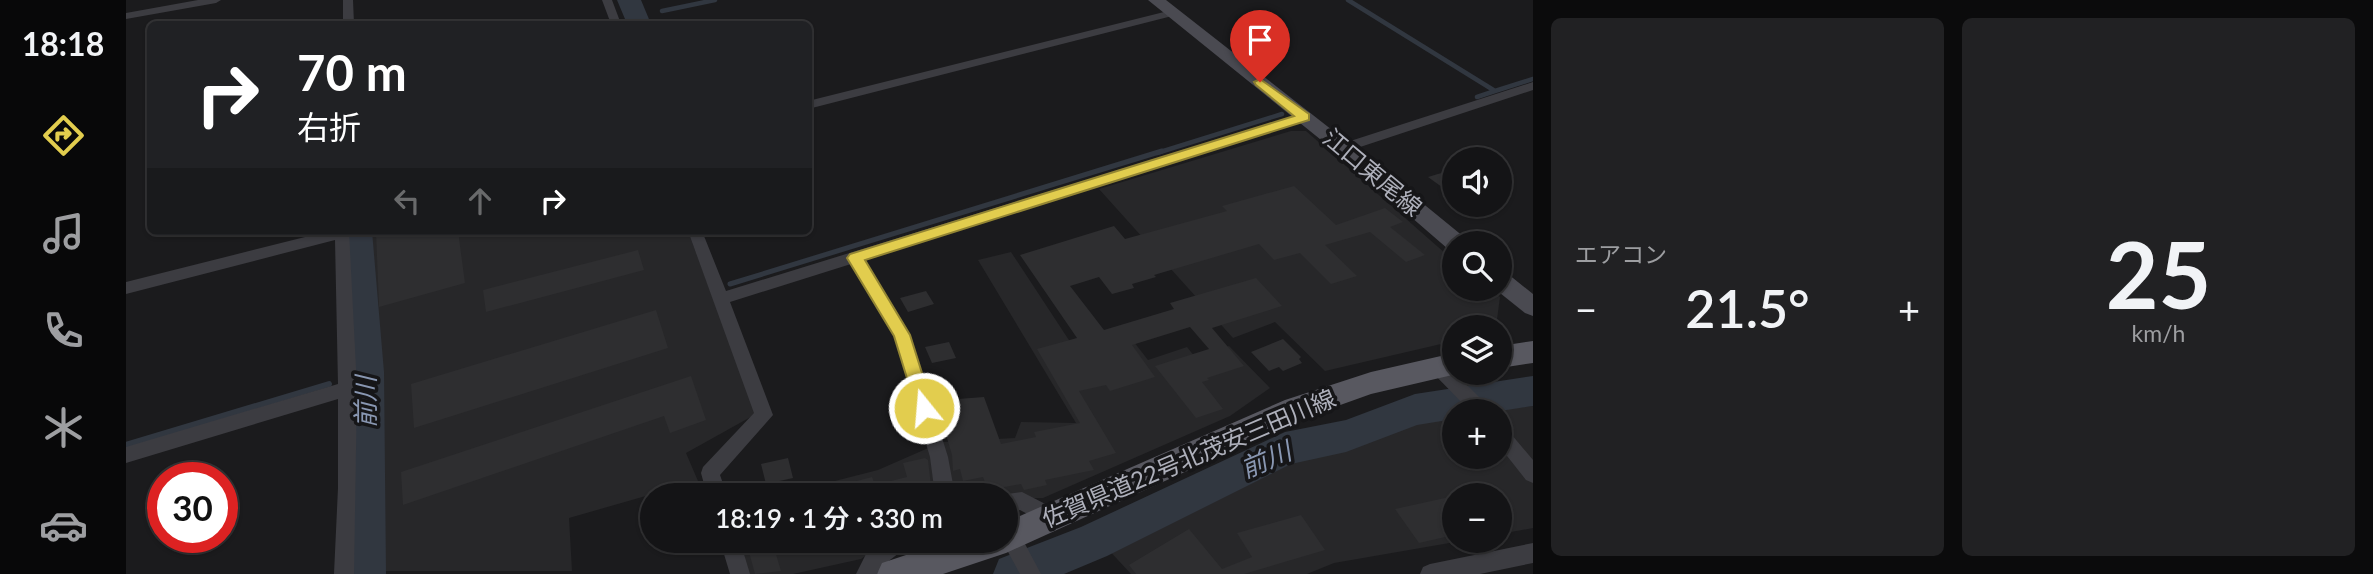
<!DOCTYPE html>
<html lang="ja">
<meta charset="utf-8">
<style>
body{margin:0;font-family:Lato,"Noto Sans JP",sans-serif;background:#212123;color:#f1f3f6;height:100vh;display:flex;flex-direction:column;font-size:26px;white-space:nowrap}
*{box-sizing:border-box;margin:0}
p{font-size:23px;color:#9d9ea1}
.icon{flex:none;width:38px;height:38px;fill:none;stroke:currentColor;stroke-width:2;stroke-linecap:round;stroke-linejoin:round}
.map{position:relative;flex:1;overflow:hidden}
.panel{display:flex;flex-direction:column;gap:18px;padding:18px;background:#0b0b0c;width:840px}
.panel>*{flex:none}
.banner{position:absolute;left:21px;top:21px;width:665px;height:214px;border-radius:10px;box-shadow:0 2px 5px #0004,0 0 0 2px #333335;background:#202124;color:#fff;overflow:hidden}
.fabs{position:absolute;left:1316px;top:147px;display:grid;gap:14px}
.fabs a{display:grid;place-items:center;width:70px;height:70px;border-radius:50%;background:#141416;box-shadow:0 2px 5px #0004,0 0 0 2px #333335;font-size:35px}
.speed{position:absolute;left:21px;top:462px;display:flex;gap:14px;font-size:35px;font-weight:700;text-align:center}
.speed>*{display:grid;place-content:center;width:91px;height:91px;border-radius:50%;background:#141416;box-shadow:0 2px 5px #0004,0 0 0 2px #333335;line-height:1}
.speed .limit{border:10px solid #d22;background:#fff;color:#111}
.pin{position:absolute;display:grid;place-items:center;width:60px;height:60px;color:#fff;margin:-72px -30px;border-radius:50% 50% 50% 0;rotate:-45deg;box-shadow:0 0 7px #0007}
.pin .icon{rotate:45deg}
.me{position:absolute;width:77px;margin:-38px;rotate:343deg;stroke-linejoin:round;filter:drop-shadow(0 0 5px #0008)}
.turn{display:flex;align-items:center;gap:24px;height:147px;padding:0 35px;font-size:32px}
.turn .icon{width:91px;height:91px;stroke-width:2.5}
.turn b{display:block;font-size:49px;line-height:60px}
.lanes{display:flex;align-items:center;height:66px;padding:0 35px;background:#0003;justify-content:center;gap:35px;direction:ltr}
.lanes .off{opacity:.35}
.big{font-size:52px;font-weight:600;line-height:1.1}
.panel .card{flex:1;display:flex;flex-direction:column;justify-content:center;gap:10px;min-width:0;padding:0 24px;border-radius:10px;background:#212123}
.panel .dial{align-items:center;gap:0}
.dial b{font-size:91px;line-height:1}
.heat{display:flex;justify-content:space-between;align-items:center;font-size:38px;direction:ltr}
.panel .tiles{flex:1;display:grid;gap:18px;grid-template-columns:repeat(2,1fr)}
.trip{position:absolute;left:514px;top:483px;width:378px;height:70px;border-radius:35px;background:#141416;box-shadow:0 2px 5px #0004,0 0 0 2px #333335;font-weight:600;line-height:70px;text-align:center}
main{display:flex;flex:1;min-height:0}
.tab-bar{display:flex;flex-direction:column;width:126px;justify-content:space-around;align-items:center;background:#080809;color:#9d9ea1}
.tab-bar .icon{width:49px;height:49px}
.tab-bar .on{color:#e2cd4e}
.tab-bar b{font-size:32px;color:#f1f3f6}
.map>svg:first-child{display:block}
.built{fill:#272729}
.water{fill:#313740}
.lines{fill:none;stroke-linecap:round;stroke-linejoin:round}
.stream-far2{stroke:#313740;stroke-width:4.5}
.stream-far1{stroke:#313740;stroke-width:5}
.stream{stroke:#313740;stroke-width:6}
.river{fill:#313740;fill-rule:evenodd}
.building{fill:#2e2e30}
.minor{fill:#3c3c41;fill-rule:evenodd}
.secondary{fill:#4a4a51;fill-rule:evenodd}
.primary{fill:#585860;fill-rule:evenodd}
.route{fill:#e2cd4e;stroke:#938533;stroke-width:2}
.labels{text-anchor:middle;stroke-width:7;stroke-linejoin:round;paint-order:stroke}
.street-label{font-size:24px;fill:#aeb0bb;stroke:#161618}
.water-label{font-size:26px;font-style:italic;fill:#8997b2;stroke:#161618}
</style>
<main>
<nav class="tab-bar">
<b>18:18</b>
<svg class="icon on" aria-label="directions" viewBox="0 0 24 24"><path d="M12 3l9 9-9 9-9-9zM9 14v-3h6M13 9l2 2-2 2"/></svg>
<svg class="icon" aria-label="music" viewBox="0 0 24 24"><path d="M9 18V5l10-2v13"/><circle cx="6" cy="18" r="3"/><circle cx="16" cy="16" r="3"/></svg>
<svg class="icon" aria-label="phone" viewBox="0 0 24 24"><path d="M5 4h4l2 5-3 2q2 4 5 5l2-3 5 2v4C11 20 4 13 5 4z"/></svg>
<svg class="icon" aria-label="climate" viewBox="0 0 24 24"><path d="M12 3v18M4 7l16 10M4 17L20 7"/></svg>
<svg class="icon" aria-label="car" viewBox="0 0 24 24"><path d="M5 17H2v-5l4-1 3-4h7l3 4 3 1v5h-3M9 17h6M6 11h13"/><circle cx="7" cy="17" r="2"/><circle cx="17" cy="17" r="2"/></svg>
</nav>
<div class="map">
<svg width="1407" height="574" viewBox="0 0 1407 574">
<rect width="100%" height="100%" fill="#1b1b1d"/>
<!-- built -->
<path class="built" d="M 1165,131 L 1180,131 L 1328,261 L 1328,289 L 1364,289 L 1374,297 L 1370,327 L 1328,327 L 1328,341 L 1199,371 L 1149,322 L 1107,338 L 973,189 Z
M 242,231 L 562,231 L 630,414 L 560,453 L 572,481 L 443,518 L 446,571 L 253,571 Z
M 885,252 L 956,360 L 1008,342 L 1022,360 L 1061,347 L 1069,357 L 1103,346 L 1144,388 L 1104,416 L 917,498 L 880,498 L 880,495 L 654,495 L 752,470 L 816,442 L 889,438 L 895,422 L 950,423 L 852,260 Z
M 1407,406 L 1407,528 L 1374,534 L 1374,495 L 1328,495 L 1328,541 L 1335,541 L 1208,563 L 1181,574 L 1005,574 L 979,546 L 1162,458 L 1196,452 L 1295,421 L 1328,416 L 1328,457 L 1374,457 L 1374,411 L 1365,411 Z
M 614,541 L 760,541 L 735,559 L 667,574 L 621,574 Z"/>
<!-- water -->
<path class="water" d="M 491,0 L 515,0 L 525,24 L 497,24 L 496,20 L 499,19 Z"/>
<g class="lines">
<!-- stream-far2 -->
<path class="stream-far2" d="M 1222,0 L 1369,91 L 1351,97
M 536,11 L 589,0
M 1369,91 L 1407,79
M 1031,153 L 1156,114"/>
<!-- stream-far1 -->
<path class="stream-far1" d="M 604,284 L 1036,151"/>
<!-- stream -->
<path class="stream" d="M 0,445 L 203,384"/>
<!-- river -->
<path class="river" d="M 216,231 L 246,231 L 258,372 L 260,574 L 218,574 L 224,372 Z
M 1407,376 L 1407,406 L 1374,411 L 1328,411 L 1328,419 L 1291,425 L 1220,452 L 1165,464 L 981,556 L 938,574 L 867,574 L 873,559 L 955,527 L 1159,432 L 1220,420 L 1289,394 Z"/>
</g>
<!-- building -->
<path class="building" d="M 1322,171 L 1328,175 L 1328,188 L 1320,190 L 1302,177 Z
M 1168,186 L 1210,225 L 1259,208 L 1277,222 L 1264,227 L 1299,255 L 1280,262 L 1244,232 L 1199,245 L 1231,276 L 1205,284 L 1174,253 L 1148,260 L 1133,244 L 1028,275 L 1030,277 L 1006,284 L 1008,288 L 986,294 L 973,277 L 944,286 L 978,330 L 1048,309 L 1044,303 L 1130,278 L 1156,306 L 1086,328 L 1118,366 L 1081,378 L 1083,380 L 1076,382 L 1097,409 L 1070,418 L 1029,366 L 1083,349 L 1064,327 L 1006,345 L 1029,377 L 984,391 L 980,385 L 953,391 L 990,453 L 963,461 L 968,470 L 919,480 L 921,485 L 898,490 L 895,484 L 862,490 L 857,477 L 837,481 L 834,469 L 827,471 L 826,455 L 811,404 L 820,403 L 819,400 L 858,397 L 875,444 L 910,437 L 908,432 L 954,423 L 911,349 L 951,338 L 894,255 L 988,226 L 999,239 L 1101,211 L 1096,206 Z
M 250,231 L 332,231 L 339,283 L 253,307 Z
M 512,250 L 518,270 L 360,312 L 357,290 Z
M 800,291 L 808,304 L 782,312 L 774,298 Z
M 530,310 L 542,348 L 288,428 L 285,384 Z
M 1157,339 L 1175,357 L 1173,359 L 1176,363 L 1157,371 L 1153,367 L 1143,371 L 1125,352 Z
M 823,342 L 830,358 L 806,363 L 799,347 Z
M 565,376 L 580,420 L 544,433 L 538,416 L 277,505 L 275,472 Z
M 662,458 L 667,478 L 640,484 L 635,464 Z
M 799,458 L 802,460 L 805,486 L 780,492 L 781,495 L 730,495 L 727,482 L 746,477 L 749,485 L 781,477 L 777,463 Z
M 1328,496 L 1328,535 L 1293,543 L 1269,509 Z
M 1175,515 L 1199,550 L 1118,574 L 1010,574 L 1003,565 L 1063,529 L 1096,569 L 1126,557 L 1111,533 Z
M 620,541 L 646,541 L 655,571 L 629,574 Z"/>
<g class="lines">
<!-- minor -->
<path class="minor" d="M 72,0 L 95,0 L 90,3 L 0,19 L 0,13 Z
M 217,0 L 227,0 L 228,24 L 217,24 Z
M 476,0 L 486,0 L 495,24 L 485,24 Z
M 1046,10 L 1050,11 L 1050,15 L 682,109 L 682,101 Z
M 1407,82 L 1407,90 L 1222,151 L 1217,152 L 1210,148 L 1212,145 Z
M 1178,113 L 1183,114 L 1183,120 L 738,260 L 784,335 L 822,457 L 829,495 L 809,495 L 804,457 L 768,336 L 725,264 L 604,302 L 647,415 L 594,475 L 601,495 L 581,495 L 575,473 L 577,467 L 628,413 L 562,231 L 576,231 L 600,291 Z
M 203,231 L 223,231 L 231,388 L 228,574 L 208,574 L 212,488 L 212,399 L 0,463 L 0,447 L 212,384 L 209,240 L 0,294 L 0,282 Z
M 1312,360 L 1318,362 L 1361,405 L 1364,411 L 1344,411 L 1306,372 L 1303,367 L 1306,362 Z
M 1374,426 L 1380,428 L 1407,460 L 1407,483 L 1400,480 L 1374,447 Z
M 896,492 L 933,511 L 936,518 L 933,525 L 926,527 L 894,510 L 880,511 L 880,495 L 874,495 Z
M 884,526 L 891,529 L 915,574 L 894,574 L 876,541 L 880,541 L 880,528 Z
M 594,541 L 614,541 L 624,574 L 604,574 Z
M 755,541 L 782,541 C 776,555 759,560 751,574 L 730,574 L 742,550 Z
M 1407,543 L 1407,563 L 1354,574 L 1294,574 L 1297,567 L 1304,564 Z"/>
<!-- secondary -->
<path class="secondary" d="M 1022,0 L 1040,0 L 1224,144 L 1338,237 L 1341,243 L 1328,243 L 1328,250 L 1322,249 L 1210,152 Z
M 1374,271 L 1382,274 L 1407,294 L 1407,316 L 1399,313 L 1369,289 L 1374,289 Z"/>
<!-- primary -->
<path class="primary" d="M 1407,341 L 1407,363 L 1374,368 L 1374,346 Z
M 1328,353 L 1328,373 L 1335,373 L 1245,394 L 1178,418 L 880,553 L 817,574 L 751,574 L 756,563 L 822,541 L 880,541 L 880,522 L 1159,400 L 1245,372 Z"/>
</g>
<!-- route -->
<path class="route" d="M 1134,79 L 1183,114 L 1183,120 L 739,260 L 784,335 L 807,408 L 804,414 L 798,416 L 792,414 L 768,336 L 721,258 L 724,254 L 1168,116 L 1130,85 L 1128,82 Z"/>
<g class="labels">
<!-- street labels -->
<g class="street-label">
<text transform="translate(1246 173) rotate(40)" y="8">江口東尾線</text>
<text transform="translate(1063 459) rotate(-23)" y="8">佐賀県道22号北茂安三田川線</text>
</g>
<!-- water labels -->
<g class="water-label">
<text transform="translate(240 402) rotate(-90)" y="9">前川</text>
<text transform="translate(1140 460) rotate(-23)" y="9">前川</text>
</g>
</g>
</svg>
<div class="fabs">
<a><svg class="icon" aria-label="sound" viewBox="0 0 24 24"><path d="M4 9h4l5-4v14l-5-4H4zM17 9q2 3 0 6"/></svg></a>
<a><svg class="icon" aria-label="search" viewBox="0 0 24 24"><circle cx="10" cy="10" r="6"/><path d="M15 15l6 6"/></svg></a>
<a><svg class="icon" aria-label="layers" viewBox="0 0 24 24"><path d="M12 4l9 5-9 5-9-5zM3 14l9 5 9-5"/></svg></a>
<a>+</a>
<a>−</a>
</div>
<div class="speed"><div class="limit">30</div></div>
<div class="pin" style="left:1134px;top:82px;background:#d93025"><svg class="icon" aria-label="arrive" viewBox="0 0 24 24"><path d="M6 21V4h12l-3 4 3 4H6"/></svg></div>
<svg class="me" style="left:798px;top:408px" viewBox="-20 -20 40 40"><circle r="17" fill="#e2cd4e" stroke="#fff" stroke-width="3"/><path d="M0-11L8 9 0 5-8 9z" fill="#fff"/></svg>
<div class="trip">18:19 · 1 分 · 330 m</div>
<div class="banner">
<div class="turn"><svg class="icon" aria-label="right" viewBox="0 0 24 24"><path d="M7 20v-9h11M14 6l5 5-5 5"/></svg><div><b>70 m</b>右折</div></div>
<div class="lanes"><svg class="icon off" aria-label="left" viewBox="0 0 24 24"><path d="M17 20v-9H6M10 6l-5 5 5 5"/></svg><svg class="icon off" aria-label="ahead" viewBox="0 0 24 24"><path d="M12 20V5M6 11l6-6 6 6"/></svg><svg class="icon" aria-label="right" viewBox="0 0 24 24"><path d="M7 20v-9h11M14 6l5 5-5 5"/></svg></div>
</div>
</div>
<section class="panel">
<div class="tiles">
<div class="card"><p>エアコン</p>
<div class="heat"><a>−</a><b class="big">21.5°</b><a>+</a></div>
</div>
<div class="card dial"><b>25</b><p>km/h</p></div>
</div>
</section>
</main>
